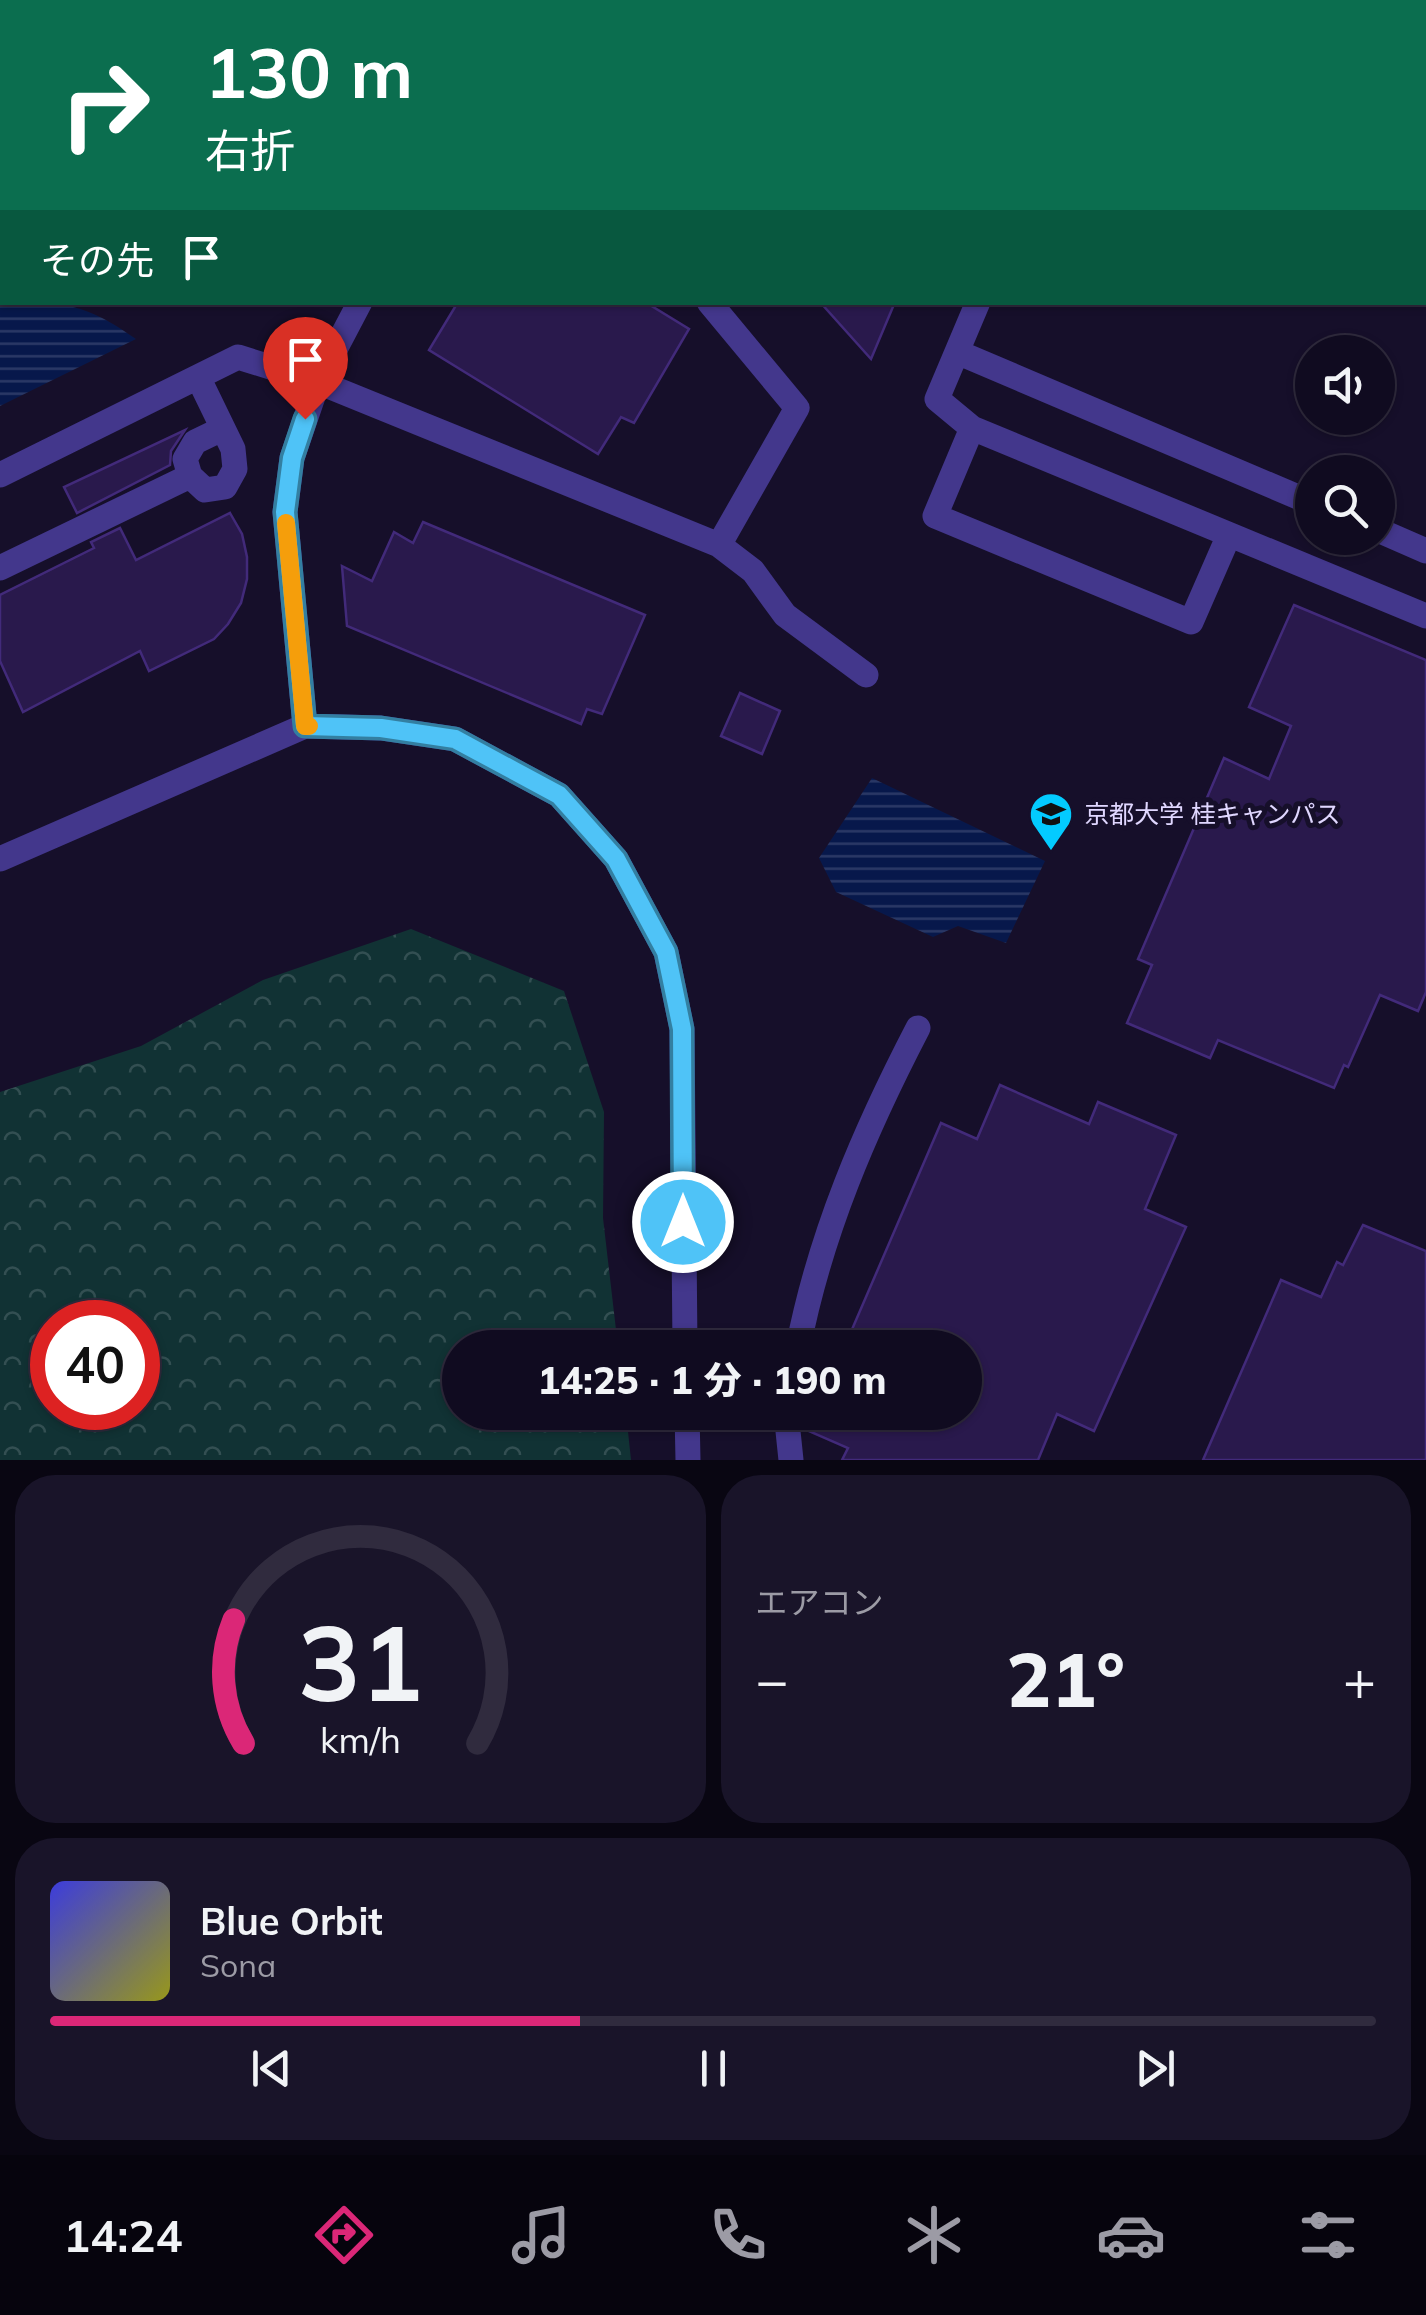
<!DOCTYPE html>
<html lang="ja">
<meta charset="utf-8">
<style>
body{margin:0;font-family:Mulish,"Noto Sans JP",sans-serif;background:#191429;color:#f1f3f6;height:100vh;display:flex;flex-direction:column;font-size:38px;white-space:nowrap}
*{box-sizing:border-box;margin:0}
p{font-size:32px;color:#9c9ba5}
.icon{flex:none;width:55px;height:55px;fill:none;stroke:currentColor;stroke-width:2;stroke-linecap:round;stroke-linejoin:round}
.map{position:relative;height:1460px;overflow:hidden}
.drawer{display:flex;flex-direction:column;gap:15px;padding:15px;background:#090612;flex:1}
.drawer>*{flex:none}
.guide{position:absolute;left:0px;top:0px;width:1428px;height:305px;box-shadow:0 2px 8px #0004,0 0 0 2px #302b3e;background:#0b6e4f;color:#fff;overflow:hidden}
.fabs{position:absolute;left:1295px;top:335px;display:grid;gap:20px}
.fabs a{display:grid;place-items:center;width:100px;height:100px;border-radius:50%;background:#100b20;box-shadow:0 2px 8px #0004,0 0 0 2px #302b3e;font-size:50px}
.speed{position:absolute;left:30px;top:1300px;display:flex;gap:20px;font-size:50px;font-weight:700;text-align:center}
.speed>*{display:grid;place-content:center;width:130px;height:130px;border-radius:50%;background:#100b20;box-shadow:0 2px 8px #0004,0 0 0 2px #302b3e;line-height:1}
.speed .limit{border:15px solid #d22;background:#fff;color:#111}
.pin{position:absolute;display:grid;place-items:center;width:85px;height:85px;color:#fff;margin:-102px -42px;border-radius:50% 50% 50% 0;rotate:-45deg;box-shadow:0 0 10px #0007}
.pin .icon{rotate:45deg}
.me{position:absolute;width:110px;margin:-55px;rotate:0deg;stroke-linejoin:round;filter:drop-shadow(0 0 8px #0008)}
.turn{display:flex;align-items:center;gap:35px;height:210px;padding:0 40px;font-size:45px}
.turn .icon{width:130px;height:130px;stroke-width:2.5}
.turn b{display:block;font-size:70px;line-height:85px}
.then{display:flex;align-items:center;height:95px;padding:0 40px;background:#0003;gap:20px;font-size:38px}
.big{font-size:75px;font-weight:800;line-height:1.1}
.drawer .card{flex:1;display:flex;flex-direction:column;justify-content:center;gap:15px;min-width:0;padding:0 35px;border-radius:40px;background:#191429}
.drawer .dial{align-items:center;gap:0}
.dial svg{height:260px;overflow:visible;fill:none;stroke:#302b3e;stroke-width:7;stroke-linecap:round;text-anchor:middle}
.dial text{fill:#f1f3f6;stroke:none}
.song{display:flex;align-items:center;gap:30px}
.cover{width:120px;height:120px;border-radius:15px;background:linear-gradient(135deg,hsl(240 70% 55%),hsl(60 70% 35%))}
.played{height:10px;border-radius:5px;background:linear-gradient(90deg,#db2777 40%,#302b3e 40%)}
.keys{display:flex;justify-content:space-around;direction:ltr}
.heat{display:flex;justify-content:space-between;align-items:center;font-size:55px;direction:ltr}
.drawer .tiles{flex:1;display:grid;gap:15px;grid-template-columns:1fr 1fr}
.card:last-child{grid-column:span 2}
.trip{position:absolute;left:442px;top:1330px;width:540px;height:100px;border-radius:50px;background:#100b20;box-shadow:0 2px 8px #0004,0 0 0 2px #302b3e;font-weight:800;line-height:100px;text-align:center}
.tab-bar{display:flex;height:160px;justify-content:space-around;align-items:center;background:#06040d;color:#9c9ba5}
.tab-bar .icon{width:70px;height:70px}
.tab-bar .current{color:#db2777}
.tab-bar b{font-size:45px;color:#f1f3f6}
.map>svg:first-child{display:block}
.forest{fill:url(#forest-crowns);fill-rule:evenodd}
.water{fill:url(#water-rules)}
.building{fill:#29194c;stroke:#422a7a;stroke-width:2.5}
.lines{fill:none;stroke-linecap:round;stroke-linejoin:round}
.minor{stroke:#43378c;stroke-width:25}
.route-casing{stroke:#337fa1;stroke-width:25}
.route{stroke:#4fc3f7;stroke-width:18}
.slow{stroke:#f59e0b;stroke-width:18}
.labels{text-anchor:middle;stroke-width:10;stroke-linejoin:round;paint-order:stroke}
.poi-label{font-size:25px;fill:#e0d7ff;stroke:#160f2a;text-anchor:start}
</style>
<div class="map">
<svg width="1426" height="1460" viewBox="0 0 1426 1460">
<defs>
<pattern id="forest-crowns" width="20" height="18" patternUnits="userSpaceOnUse" patternTransform="scale(2.5)"><rect width="20" height="18" fill="#113234"/><path d="M2 6a3 3 0 1 1 6 0M12 15a3 3 0 1 1 6 0" fill="none" stroke="#334f52"/></pattern>
<pattern id="water-rules" width="6" height="5" patternUnits="userSpaceOnUse" patternTransform="scale(2.5)"><rect width="6" height="5" fill="#07184b"/><path d="M0 2.5h6" fill="none" stroke="#2b3966"/></pattern>
</defs>
<rect width="100%" height="100%" fill="#160f2a"/>
<!-- forest -->
<path class="forest" d="M 0,0 L 486,0 L 2,2 L 0,196 Z
M 411,929 L 564,991 L 604,1112 L 603,1218 L 618,1347 L 460,1348 L 460,1412 L 626,1413 L 631,1460 L 0,1460 L 0,1092 L 141,1046 L 263,980 ZM 52,1322 L 138,1322 L 138,1408 L 52,1408 Z"/>
<!-- water -->
<path class="water" d="M 0,292 L 2,292 L 2,302 C 64,302 85,303 136,339 L 0,406 Z
M 872,778 L 1045,861 L 1006,943 L 958,926 L 933,937 L 836,892 L 819,858 Z"/>
<!-- building -->
<path class="building" d="M 458,302 L 645,302 L 689,329 L 634,423 L 621,417 L 598,454 L 429,350 Z
M 820,302 L 895,302 L 871,359 Z
M 185,430 L 171,451 L 170,465 L 77,513 L 64,487 Z
M 230,513 L 242,534 L 247,557 L 247,579 L 241,603 L 228,624 L 214,639 L 149,671 L 140,651 L 23,712 L 0,661 L 0,595 L 94,548 L 91,542 L 120,528 L 136,560 Z
M 423,522 L 645,615 L 602,714 L 587,709 L 581,724 L 347,626 L 342,566 L 372,581 L 394,532 L 413,543 Z
M 1294,605 L 1426,660 L 1426,992 L 1418,1011 L 1380,995 L 1348,1067 L 1344,1065 L 1334,1088 L 1218,1040 L 1210,1058 L 1127,1023 L 1152,965 L 1138,959 L 1224,758 L 1269,779 L 1291,726 L 1249,707 Z
M 740,693 L 780,711 L 762,754 L 721,736 Z
M 1000,1085 L 1089,1124 L 1098,1102 L 1176,1135 L 1145,1209 L 1186,1227 L 1094,1431 L 1057,1414 L 1038,1460 L 842,1460 L 848,1448 L 804,1429 L 802,1412 L 965,1412 L 965,1348 L 844,1348 L 941,1123 L 977,1139 Z
M 1363,1225 L 1426,1251 L 1426,1460 L 1203,1460 L 1281,1280 L 1321,1297 L 1337,1262 L 1343,1265 Z"/>
<g class="lines">
<!-- minor -->
<path class="minor" d="M 1180,2 L 1184,0
M 1425,144 L 1426,141
M 1425,210 L 1426,211
M 709,302 L 797,408 L 719,545
M 957,352 L 1312,503
M 972,428 L 937,399 L 978,302
M 0,475 L 238,357 L 318,382 L 719,545 L 753,571 L 785,615 L 866,675
M 190,476 L 185,459 L 195,442 L 222,429
M 1378,530 L 1426,551
M 1229,535 L 1191,622 L 935,516 L 972,428 L 1426,616
M 0,568 L 190,476 L 205,490 L 225,487 L 235,469 L 233,449 L 198,377
M 305,726 L 285,512 L 292,458 L 318,382 L 360,302
M 0,859 L 305,726 L 381,728 L 455,739 L 559,795 L 616,859 L 666,952 L 682,1029 L 685,1348
M 798,1348 C 820,1234 865,1130 918,1028
M 687,1412 L 688,1460
M 786,1412 L 791,1460"/>
</g>
<g class="lines">
<!-- route casing -->
<g class="route-casing">
<path id="route" d="M 305,419 L 292,458 L 285,512 L 305,726 L 381,728 L 455,739 L 559,795 L 616,859 L 666,952 L 682,1029 L 683,1222"/>
</g>
<!-- route -->
<use href="#route" class="route"/>
<!-- slow -->
<path class="slow" d="M 286,523 L 305,726 L 309,726"/>
</g>
<!-- icons -->
<defs>
<g id="university-pin" transform="scale(2.25)"><path d="M0 17L-7.5 6A9.5 9.5 0 1 1 7.5 6Z" fill="#03cbff" stroke="#160f2a"/><path d="M0-5L7-2L0 1L-7-2ZM-4 1L0 2.5L4 1V4Q0 6-4 4Z" fill="#111"/></g>
</defs>
<g fill-rule="evenodd">
<use href="#university-pin" x="1051" y="814"/>
</g>
<g class="labels">
<!-- poi labels -->
<g class="poi-label">
<text x="1084" y="823">京都大学 桂キャンパス</text>
</g>
</g>
</svg>
<div class="fabs">
<a><svg class="icon" aria-label="sound" viewBox="0 0 24 24"><path d="M4 9h4l5-4v14l-5-4H4zM17 9q2 3 0 6"/></svg></a>
<a><svg class="icon" aria-label="search" viewBox="0 0 24 24"><circle cx="10" cy="10" r="6"/><path d="M15 15l6 6"/></svg></a>
</div>
<div class="speed"><div class="limit">40</div></div>
<div class="pin" style="left:305px;top:419px;background:#d93025"><svg class="icon" aria-label="arrive" viewBox="0 0 24 24"><path d="M6 21V4h12l-3 4 3 4H6"/></svg></div>
<svg class="me" style="left:683px;top:1222px" viewBox="-20 -20 40 40"><circle r="17" fill="#4fc3f7" stroke="#fff" stroke-width="3"/><path d="M0-11L8 9 0 5-8 9z" fill="#fff"/></svg>
<div class="trip">14:25 · 1 分 · 190 m</div>
<div class="guide">
<div class="turn"><svg class="icon" aria-label="right" viewBox="0 0 24 24"><path d="M7 20v-9h11M14 6l5 5-5 5"/></svg><div><b>130 m</b>右折</div></div>
<div class="then">その先<svg class="icon" aria-label="arrive" viewBox="0 0 24 24"><path d="M6 21V4h12l-3 4 3 4H6"/></svg></div>
</div>
</div>
<section class="drawer">
<div class="tiles">
<div class="card dial"><svg viewBox="0 0 100 80">
<path d="M14 69A42 42 0 1 1 86 69"/>
<path d="M14 69A42 42 0 0 1 11 31" stroke="#db2777"/>
<text x="50" y="56" font-size="32" font-weight="700">31</text>
<text x="50" y="72" font-size="11">km/h</text>
</svg></div>
<div class="card"><p>エアコン</p>
<div class="heat"><a>−</a><b class="big">21°</b><a>+</a></div>
</div>
<div class="card">
<div class="song"><i class="cover"></i><div><b>Blue Orbit</b><p>Sona</p></div></div>
<div class="played"></div>
<div class="keys"><svg class="icon" aria-label="previous" viewBox="0 0 24 24"><path d="M18 5L8 12l10 7zM5 5v14"/></svg><svg class="icon" aria-label="pause" viewBox="0 0 24 24"><path d="M8 5v14M16 5v14"/></svg><svg class="icon" aria-label="next" viewBox="0 0 24 24"><path d="M6 5l10 7-10 7zM19 5v14"/></svg></div>
</div>
</div>
</section>
<nav class="tab-bar">
<b>14:24</b>
<svg class="icon current" aria-label="directions" viewBox="0 0 24 24"><path d="M12 3l9 9-9 9-9-9zM9 14v-3h6M13 9l2 2-2 2"/></svg>
<svg class="icon" aria-label="music" viewBox="0 0 24 24"><path d="M9 18V5l10-2v13"/><circle cx="6" cy="18" r="3"/><circle cx="16" cy="16" r="3"/></svg>
<svg class="icon" aria-label="phone" viewBox="0 0 24 24"><path d="M5 4h4l2 5-3 2q2 4 5 5l2-3 5 2v4C11 20 4 13 5 4z"/></svg>
<svg class="icon" aria-label="climate" viewBox="0 0 24 24"><path d="M12 3v18M4 7l16 10M4 17L20 7"/></svg>
<svg class="icon" aria-label="car" viewBox="0 0 24 24"><path d="M5 17H2v-5l4-1 3-4h7l3 4 3 1v5h-3M9 17h6M6 11h13"/><circle cx="7" cy="17" r="2"/><circle cx="17" cy="17" r="2"/></svg>
<svg class="icon" aria-label="filters" viewBox="0 0 24 24"><path d="M4 7h16M4 17h16"/><circle cx="9" cy="7" r="2"/><circle cx="15" cy="17" r="2"/></svg>
</nav>
